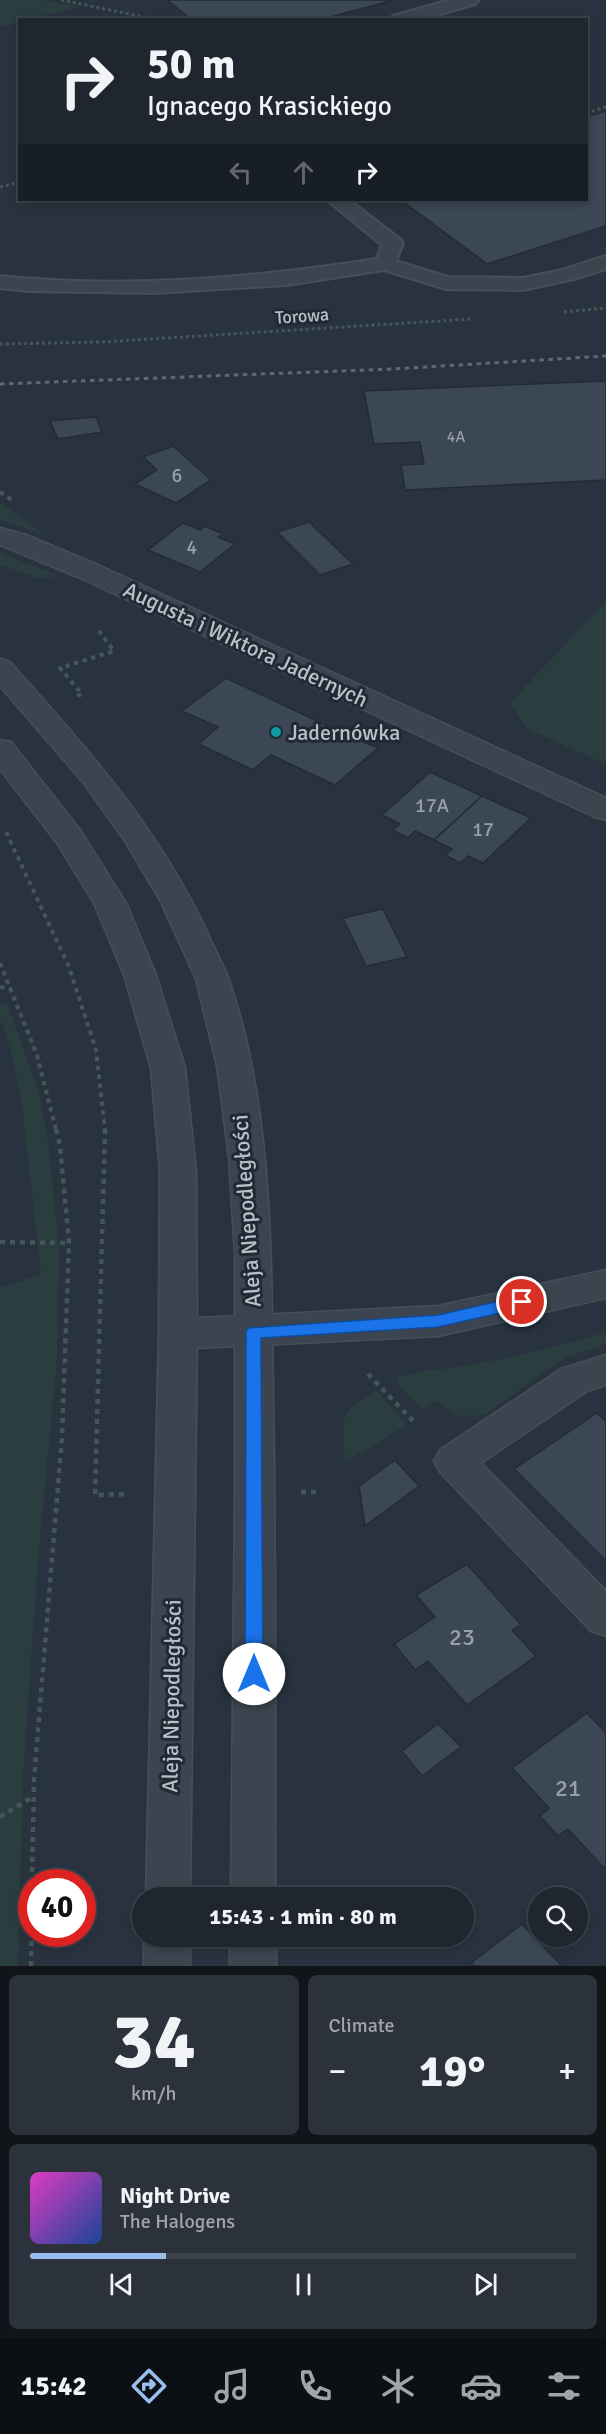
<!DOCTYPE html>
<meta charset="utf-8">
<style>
body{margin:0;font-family:Signika,sans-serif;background:#2c323b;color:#f1f3f6;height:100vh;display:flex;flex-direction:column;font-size:22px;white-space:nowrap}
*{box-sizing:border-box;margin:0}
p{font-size:20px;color:#a1a5aa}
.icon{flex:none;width:33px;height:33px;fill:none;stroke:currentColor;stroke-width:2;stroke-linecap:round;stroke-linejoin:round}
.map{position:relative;height:1966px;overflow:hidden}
.details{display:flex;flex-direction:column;gap:9px;padding:9px;background:#11151a;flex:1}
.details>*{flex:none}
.hud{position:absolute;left:18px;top:18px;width:570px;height:183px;border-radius:0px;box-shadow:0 3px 9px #0003,0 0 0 2px #3c434b;background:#1f262f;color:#f1f3f6;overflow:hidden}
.buttons{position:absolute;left:528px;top:1887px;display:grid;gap:12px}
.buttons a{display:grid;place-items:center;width:60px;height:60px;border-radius:50%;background:#1f262f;box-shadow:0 3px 9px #0003,0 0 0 2px #3c434b;font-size:30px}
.speed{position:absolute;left:18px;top:1869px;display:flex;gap:12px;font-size:30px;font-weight:700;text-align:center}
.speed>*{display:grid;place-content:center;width:78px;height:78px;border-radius:50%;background:#1f262f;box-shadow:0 3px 9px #0003,0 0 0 2px #3c434b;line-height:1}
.speed .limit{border:9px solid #d22;background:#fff;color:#111}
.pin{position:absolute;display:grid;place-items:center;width:51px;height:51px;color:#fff;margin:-26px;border:3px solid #fff;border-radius:50%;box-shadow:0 2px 6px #0007}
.me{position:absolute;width:66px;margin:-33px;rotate:0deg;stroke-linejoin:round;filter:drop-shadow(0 0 4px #0008)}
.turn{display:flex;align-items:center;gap:21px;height:126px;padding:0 30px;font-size:27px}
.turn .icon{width:78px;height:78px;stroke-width:2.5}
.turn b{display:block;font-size:42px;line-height:51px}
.lanes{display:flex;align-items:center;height:57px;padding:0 30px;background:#0003;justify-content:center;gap:30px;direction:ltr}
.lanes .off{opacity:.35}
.big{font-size:45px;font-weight:700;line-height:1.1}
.details .tile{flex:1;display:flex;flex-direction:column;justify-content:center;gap:9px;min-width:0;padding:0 21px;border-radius:9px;background:#2c323b}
.details .dial{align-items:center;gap:0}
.dial b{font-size:78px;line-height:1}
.song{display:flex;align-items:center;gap:18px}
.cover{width:72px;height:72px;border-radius:9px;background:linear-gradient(135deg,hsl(310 70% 55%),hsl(220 70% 35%))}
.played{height:6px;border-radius:3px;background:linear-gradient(90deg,#99beee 25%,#3c434b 25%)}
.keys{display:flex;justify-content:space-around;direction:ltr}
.heat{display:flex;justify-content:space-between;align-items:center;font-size:33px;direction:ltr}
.details .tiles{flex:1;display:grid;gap:9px;grid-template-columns:1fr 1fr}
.tile:last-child{grid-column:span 2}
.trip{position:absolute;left:132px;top:1887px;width:342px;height:60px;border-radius:30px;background:#1f262f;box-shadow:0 3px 9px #0003,0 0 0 2px #3c434b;font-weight:700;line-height:60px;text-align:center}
.menu{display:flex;height:96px;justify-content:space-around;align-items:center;background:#0c0f13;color:#a1a5aa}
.menu .icon{width:42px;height:42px}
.menu .on{color:#99beee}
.menu b{font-size:27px;color:#f1f3f6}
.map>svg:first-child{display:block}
.green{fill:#2a3e40}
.building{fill:#3b4754;stroke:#232c36;stroke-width:1.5}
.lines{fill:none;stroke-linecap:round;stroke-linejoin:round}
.service-casing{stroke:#464e58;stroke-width:4}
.minor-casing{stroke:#464e58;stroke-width:3}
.tertiary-casing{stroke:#464e58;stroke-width:3}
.path-far2{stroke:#445758;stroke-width:3;stroke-dasharray:3 3;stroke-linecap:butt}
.path-far1{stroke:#445758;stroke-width:4;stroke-dasharray:4.5 4.5;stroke-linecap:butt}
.path{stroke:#445758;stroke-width:4.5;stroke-dasharray:5 5;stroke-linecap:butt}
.service{fill:#3c454f;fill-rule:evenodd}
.minor{fill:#3c454f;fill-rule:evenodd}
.tertiary{fill:#3c454f;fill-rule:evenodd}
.rail{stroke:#5f6975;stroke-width:3;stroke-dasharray:4.5 4.5;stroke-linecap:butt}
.route{fill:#1a73e8;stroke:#114b97;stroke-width:1.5}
.culture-dot{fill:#0f9aa8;stroke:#212a34;stroke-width:2}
.labels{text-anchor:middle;stroke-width:6;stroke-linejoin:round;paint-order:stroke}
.far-number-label{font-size:16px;fill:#98a0aa}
.far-street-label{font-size:18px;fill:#b9c0c9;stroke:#212a34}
.number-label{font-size:20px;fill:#98a0aa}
.street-label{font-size:22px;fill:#b9c0c9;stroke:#212a34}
.poi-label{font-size:22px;fill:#b9c0c9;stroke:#212a34;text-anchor:start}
.near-number-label{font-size:24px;fill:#98a0aa}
</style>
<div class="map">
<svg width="606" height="1966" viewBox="0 0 606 1966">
<rect width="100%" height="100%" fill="#29333f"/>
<!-- green -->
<path class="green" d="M 0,0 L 43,0 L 78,7 L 31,19 L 20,20 L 19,22 L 0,27 Z
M 0,503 L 47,536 L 0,520 Z
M 0,553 L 58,576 L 40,579 L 0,565 Z
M 606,601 L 606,764 L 526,728 L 510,703 Z
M 7,1003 L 39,1093 L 48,1141 L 59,1248 L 57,1359 L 38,1559 L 23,1776 L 18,1966 L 0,1966 L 0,1288 L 41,1274 L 22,1104 L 11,1051 L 0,1019 L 0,1005 Z
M 606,1332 L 606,1344 L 564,1358 L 484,1415 L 460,1416 L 435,1401 L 422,1409 L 396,1382 L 398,1378 C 420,1369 443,1370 466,1366 C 514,1357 560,1346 606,1332 Z
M 377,1391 L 407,1425 L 345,1462 C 343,1418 336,1413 377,1391 Z"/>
<!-- building -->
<path class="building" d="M 167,0 L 394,0 L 319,20 L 192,20 Z
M 606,111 L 606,226 L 487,264 L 401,200 L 586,200 L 586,117 Z
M 606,381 L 606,480 L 405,490 L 401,465 L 424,464 L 420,442 L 374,444 L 364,391 Z
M 96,417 L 102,432 L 58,439 L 50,421 Z
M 173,446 L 211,480 L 176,503 L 135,484 L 157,470 L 143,457 Z
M 309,522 L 353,564 L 320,575 L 277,532 Z
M 183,523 L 200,530 L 205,526 L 223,534 L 218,537 L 235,544 L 200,572 L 148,550 Z
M 226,678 L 351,737 L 378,748 L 335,785 L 271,755 L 253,770 L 199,744 L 218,727 L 182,711 Z
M 430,772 L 482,796 L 434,840 L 415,831 L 408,838 L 393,830 L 400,824 L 382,815 Z
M 482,796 L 531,818 L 483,863 L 468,856 L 460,863 L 445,855 L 452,849 L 434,840 Z
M 383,909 L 407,957 L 366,966 L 343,918 Z
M 597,1413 L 606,1421 L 606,1561 L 514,1469 Z
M 395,1460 L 419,1486 L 365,1526 L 359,1486 Z
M 467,1564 L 521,1625 L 512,1630 L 536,1656 L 467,1705 L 428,1661 L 415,1670 L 394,1644 L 435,1617 L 416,1595 Z
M 587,1713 L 606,1733 L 606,1866 L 604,1868 L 568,1829 L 558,1836 L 540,1816 L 549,1808 L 512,1768 Z
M 438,1724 L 461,1747 L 422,1776 L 402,1751 Z
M 522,1924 L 562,1966 L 474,1966 L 471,1963 Z"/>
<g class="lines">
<!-- service casing -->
<g class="service-casing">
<path id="service" d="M 450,0 L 478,0 L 475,4 L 420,20 L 390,20 L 393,16 Z
M 327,200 L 349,200 L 400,239 L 403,243 L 396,261 L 448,277 L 523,278 L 562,270 L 606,256 L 606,269 L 574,279 L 523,290 L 446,289 L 384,270 L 287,285 L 154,293 L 28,291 L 0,288 L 0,276 C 125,289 253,278 377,259 L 382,245 Z"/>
</g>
<!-- minor casing -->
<g class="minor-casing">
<path id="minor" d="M 0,528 L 26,535 L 98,565 L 606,798 L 606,820 L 595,817 L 78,577 L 0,545 Z
M 606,1270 L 606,1298 L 438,1336 L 178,1349 L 165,1344 L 159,1334 L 165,1324 L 178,1319 L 438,1306 Z
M 606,1355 L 606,1385 L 587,1391 L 481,1463 L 606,1591 L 606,1636 L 591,1631 L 440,1472 L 434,1461 L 440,1450 L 561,1369 Z"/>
</g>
<!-- tertiary casing -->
<g class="tertiary-casing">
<path id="tertiary" d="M 0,659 L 10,662 C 87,749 157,825 207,932 C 214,948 223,964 229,980 C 274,1111 271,1260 273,1397 C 276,1564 275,1731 275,1898 L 231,1898 L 235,1494 L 235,1253 L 229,1157 L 217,1066 L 196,979 L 160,900 L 125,841 L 82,781 L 0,686 Z
M 0,740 L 11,742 L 80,830 L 126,903 L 156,975 L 185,1068 L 196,1171 L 197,1334 L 190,1898 L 146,1898 L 159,1334 L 160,1171 L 151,1068 L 124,975 L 94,903 L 57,843 L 0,769 Z
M 144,1936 L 190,1936 L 190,1966 L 144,1966 Z
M 230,1936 L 276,1936 L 276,1966 L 230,1966 Z"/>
</g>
<!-- path-far2 -->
<path class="path-far2" d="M 61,0 L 159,20
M 586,113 L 606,107
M 0,187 L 20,182
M 564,312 L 606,308
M 0,344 L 102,342 L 472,319"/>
<!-- path-far1 -->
<path class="path-far1" d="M 0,492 L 13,501
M 77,696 L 82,694 L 60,668 L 114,651 L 99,631
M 6,832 L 69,967 L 96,1050 L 105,1130
M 0,963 L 37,1055 L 56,1130
M 0,987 L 11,989"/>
<!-- path -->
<path class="path" d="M 105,1129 L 95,1495 L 129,1494
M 0,1242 L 69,1243
M 368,1374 L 415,1423
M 301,1492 L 317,1492
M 0,1817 L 34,1796
M 32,1882 L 34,1779 L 62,1437 L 69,1243 L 60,1146 L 56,1129
M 31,1966 L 32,1918"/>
<!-- service -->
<use href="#service" class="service"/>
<!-- minor -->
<use href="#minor" class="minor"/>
<!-- tertiary -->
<use href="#tertiary" class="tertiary"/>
<!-- rail -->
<path class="rail" d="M 0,384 L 393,369 L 606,356"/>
</g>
<!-- route -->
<path class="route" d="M 522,1296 L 527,1298 L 530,1302 L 527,1307 L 438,1327 L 261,1338 L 263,1674 L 260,1679 L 254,1681 L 248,1679 L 245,1674 L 246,1332 L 248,1328 L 438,1315 Z"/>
<!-- markers -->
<circle class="culture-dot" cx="276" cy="732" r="6"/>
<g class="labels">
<!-- far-number labels -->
<g class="far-number-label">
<text x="456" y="442">4A</text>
</g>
<!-- far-street labels -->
<g class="far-street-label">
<text transform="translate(302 316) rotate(-4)" y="6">Torowa</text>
</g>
<!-- number labels -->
<g class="number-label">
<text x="177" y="482">6</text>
<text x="192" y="554">4</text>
<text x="432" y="812">17A</text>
<text x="483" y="836">17</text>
</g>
<!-- street labels -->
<g class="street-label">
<text transform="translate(246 644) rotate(25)" y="8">Augusta i Wiktora Jadernych</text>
<text transform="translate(246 1211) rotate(-94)" y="8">Aleja Niepodległości</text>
<text transform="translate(171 1696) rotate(-89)" y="8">Aleja Niepodległości</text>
</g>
<!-- poi labels -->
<g class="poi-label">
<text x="288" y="740">Jadernówka</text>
</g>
<!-- near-number labels -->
<g class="near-number-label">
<text x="462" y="1645">23</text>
<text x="568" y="1796">21</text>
</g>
</g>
</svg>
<div class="buttons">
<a><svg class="icon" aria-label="search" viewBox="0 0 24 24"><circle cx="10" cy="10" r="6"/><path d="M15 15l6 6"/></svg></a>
</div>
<div class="speed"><div class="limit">40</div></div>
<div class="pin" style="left:522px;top:1302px;background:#d93025"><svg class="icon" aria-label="arrive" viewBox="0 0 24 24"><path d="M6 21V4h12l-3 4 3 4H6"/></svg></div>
<svg class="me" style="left:254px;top:1674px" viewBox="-20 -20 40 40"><circle r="19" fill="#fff"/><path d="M0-13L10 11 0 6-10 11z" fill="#1a73e8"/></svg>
<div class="trip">15:43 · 1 min · 80 m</div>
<div class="hud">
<div class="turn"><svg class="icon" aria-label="right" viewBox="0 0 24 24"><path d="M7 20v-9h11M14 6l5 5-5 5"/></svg><div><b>50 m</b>Ignacego Krasickiego</div></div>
<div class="lanes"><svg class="icon off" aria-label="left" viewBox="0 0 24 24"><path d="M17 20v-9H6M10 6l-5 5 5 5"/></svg><svg class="icon off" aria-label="ahead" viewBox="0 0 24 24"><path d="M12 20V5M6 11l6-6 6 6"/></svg><svg class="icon" aria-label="right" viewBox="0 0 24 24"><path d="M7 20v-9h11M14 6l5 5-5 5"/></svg></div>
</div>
</div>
<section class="details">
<div class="tiles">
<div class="tile dial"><b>34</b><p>km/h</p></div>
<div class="tile"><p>Climate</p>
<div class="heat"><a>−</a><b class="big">19°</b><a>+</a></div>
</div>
<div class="tile">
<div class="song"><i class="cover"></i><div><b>Night Drive</b><p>The Halogens</p></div></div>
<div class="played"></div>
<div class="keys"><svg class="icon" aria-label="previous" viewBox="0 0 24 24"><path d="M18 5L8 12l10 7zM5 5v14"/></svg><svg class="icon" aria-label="pause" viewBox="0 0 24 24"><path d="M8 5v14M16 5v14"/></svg><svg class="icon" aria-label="next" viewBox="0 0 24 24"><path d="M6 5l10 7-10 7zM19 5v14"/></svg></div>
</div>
</div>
</section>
<nav class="menu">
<b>15:42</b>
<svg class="icon on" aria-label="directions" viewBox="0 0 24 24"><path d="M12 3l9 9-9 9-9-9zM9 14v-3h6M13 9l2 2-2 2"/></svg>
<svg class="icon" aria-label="music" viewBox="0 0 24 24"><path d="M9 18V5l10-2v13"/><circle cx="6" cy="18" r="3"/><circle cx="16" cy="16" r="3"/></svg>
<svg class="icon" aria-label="phone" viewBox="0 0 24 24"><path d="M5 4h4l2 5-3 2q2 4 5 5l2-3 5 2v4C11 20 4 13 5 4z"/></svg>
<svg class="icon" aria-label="climate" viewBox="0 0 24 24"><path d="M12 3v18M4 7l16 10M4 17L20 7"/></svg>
<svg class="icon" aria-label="car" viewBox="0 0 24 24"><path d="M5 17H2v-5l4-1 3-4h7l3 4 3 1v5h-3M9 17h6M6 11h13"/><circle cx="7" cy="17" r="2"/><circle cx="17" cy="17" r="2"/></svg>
<svg class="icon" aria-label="filters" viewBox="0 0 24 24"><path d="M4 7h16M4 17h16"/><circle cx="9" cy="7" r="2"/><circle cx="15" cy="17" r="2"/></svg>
</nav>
